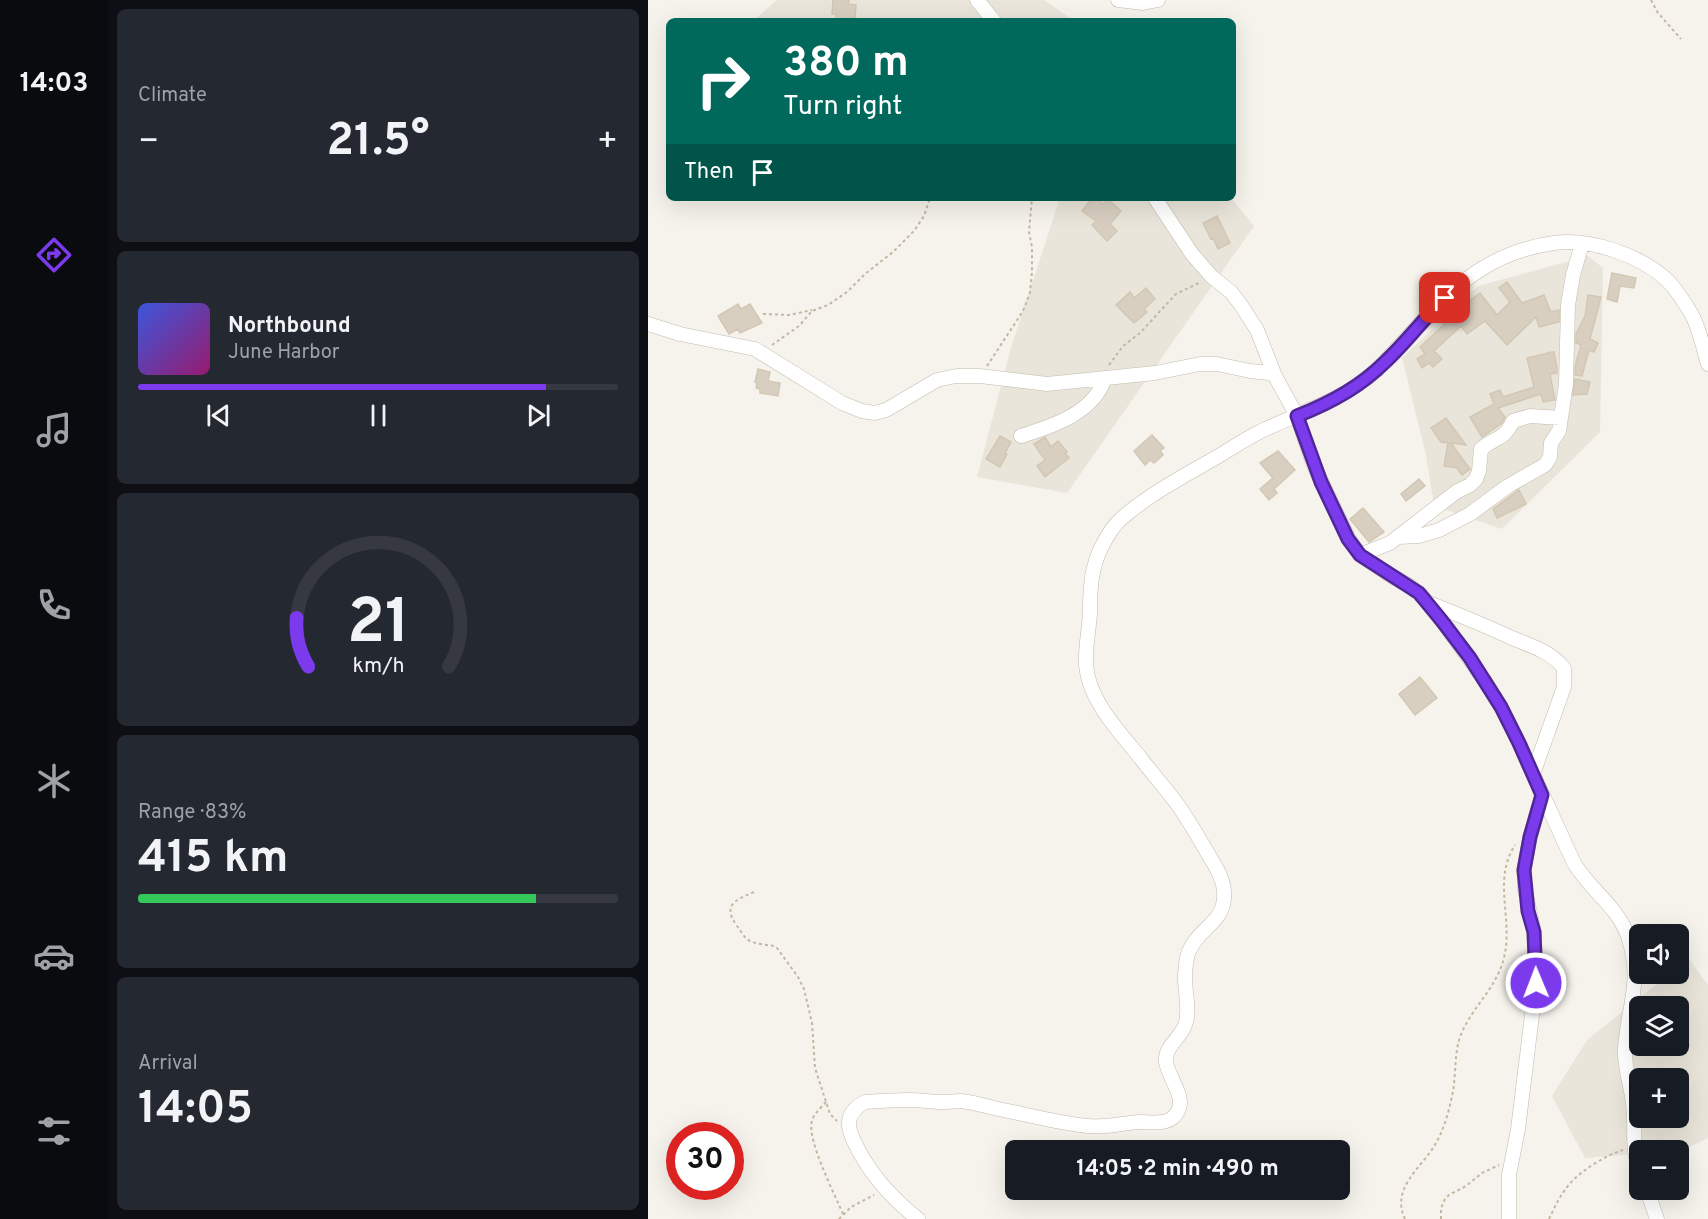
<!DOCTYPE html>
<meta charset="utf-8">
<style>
body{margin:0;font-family:Overpass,sans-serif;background:#242831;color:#f1f3f6;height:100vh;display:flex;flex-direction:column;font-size:22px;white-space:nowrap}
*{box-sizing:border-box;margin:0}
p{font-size:20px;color:#9ea1a6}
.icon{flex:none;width:33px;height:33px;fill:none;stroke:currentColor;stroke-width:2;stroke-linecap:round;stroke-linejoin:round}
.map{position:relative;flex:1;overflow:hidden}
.side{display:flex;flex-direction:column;gap:9px;padding:9px;background:#0d0f14;width:540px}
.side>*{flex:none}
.top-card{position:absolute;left:18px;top:18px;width:570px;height:183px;border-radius:9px;box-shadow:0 6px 24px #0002;background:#00695c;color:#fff;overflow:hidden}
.buttons{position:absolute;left:981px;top:924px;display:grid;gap:12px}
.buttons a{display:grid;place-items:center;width:60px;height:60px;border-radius:9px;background:#171b24;box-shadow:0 6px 24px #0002;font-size:30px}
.speed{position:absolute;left:18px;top:1122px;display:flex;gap:12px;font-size:30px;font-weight:700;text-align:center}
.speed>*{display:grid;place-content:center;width:78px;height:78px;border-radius:50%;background:#171b24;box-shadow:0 6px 24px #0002;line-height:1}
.speed .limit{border:9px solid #d22;background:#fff;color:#111}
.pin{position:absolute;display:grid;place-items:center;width:51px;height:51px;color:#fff;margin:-26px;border-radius:12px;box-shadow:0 3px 9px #0006}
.me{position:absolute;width:66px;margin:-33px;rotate:359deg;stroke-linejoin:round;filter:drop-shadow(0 0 4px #0008)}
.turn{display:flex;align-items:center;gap:21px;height:126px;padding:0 18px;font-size:27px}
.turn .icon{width:78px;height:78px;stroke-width:2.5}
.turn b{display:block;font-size:42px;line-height:51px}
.then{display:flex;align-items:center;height:57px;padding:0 18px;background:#0003;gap:12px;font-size:22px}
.big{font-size:45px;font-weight:700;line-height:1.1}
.side .card{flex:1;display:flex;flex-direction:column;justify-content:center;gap:9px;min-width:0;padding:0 21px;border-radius:9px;background:#242831}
.side .dial{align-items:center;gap:0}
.dial svg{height:156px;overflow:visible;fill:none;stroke:#363941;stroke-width:7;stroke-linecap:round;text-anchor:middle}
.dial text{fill:#f1f3f6;stroke:none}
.song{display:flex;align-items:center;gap:18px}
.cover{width:72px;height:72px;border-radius:9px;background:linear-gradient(135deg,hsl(230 70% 55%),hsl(320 70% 35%))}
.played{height:6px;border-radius:3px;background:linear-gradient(90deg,#7c3aed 85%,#363941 85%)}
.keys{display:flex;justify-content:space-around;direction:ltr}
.heat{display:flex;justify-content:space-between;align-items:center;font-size:33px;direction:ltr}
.charge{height:9px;border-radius:4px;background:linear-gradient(90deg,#34c759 83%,#363941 0)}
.trip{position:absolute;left:357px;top:1140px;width:345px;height:60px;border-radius:9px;background:#171b24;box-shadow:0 6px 24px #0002;font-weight:700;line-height:60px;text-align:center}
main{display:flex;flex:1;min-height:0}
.tabs{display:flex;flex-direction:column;width:108px;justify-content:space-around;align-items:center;background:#090b0e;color:#9ea1a6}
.tabs .icon{width:42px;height:42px}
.tabs .selected{color:#7c3aed}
.tabs b{font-size:27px;color:#f1f3f6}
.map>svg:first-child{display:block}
.residential{fill:#eae5da;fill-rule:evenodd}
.building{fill:#d8cfc1;stroke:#d3c7b4;stroke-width:1.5}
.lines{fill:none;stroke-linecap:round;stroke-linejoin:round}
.minor-casing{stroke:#c2bbae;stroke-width:15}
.path{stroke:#c4b79f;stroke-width:2;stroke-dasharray:3 3;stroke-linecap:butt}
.minor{stroke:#fff;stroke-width:14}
.route-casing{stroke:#51269a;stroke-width:15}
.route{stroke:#7c3aed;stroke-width:10}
</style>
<main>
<nav class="tabs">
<b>14:03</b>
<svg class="icon selected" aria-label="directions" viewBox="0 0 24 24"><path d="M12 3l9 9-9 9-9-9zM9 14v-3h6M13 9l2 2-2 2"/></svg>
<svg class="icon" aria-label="music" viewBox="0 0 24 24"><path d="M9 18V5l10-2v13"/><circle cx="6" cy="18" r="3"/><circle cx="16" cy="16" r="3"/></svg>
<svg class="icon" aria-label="phone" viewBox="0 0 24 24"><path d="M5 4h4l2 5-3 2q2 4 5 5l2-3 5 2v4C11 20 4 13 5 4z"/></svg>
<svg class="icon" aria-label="climate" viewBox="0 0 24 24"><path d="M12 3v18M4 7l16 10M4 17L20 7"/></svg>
<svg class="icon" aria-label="car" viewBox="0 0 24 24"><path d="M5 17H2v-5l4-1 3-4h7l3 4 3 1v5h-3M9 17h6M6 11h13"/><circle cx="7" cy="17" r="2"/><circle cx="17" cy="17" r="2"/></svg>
<svg class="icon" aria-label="filters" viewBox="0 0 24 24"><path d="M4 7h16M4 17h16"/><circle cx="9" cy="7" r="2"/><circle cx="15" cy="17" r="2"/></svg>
</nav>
<section class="side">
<div class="card"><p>Climate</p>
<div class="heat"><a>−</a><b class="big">21.5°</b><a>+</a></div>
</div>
<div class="card">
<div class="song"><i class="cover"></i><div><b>Northbound</b><p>June Harbor</p></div></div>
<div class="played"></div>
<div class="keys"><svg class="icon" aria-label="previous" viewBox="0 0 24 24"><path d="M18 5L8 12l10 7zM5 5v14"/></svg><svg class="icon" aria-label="pause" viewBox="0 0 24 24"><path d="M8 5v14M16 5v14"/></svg><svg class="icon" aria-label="next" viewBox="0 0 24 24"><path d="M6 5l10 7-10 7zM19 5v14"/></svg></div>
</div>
<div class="card dial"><svg viewBox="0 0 100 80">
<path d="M14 69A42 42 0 1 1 86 69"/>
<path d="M14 69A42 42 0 0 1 8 44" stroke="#7c3aed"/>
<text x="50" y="56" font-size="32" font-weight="700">21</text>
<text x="50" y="72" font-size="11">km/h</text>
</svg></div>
<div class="card"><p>Range · 83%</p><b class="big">415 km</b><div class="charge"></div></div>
<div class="card"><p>Arrival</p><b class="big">14:05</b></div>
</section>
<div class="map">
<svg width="1060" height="1219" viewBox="0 0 1060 1219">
<rect width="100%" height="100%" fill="#f6f3ec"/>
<!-- residential -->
<path class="residential" d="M 129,0 L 396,0 L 426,21 L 105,21 Z
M 412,198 L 583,198 L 606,226 L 419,493 L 329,477 L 364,344 Z
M 940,256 L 955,268 L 952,432 L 854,529 L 786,506 L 778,455 L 754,358 L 830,286 Z
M 1036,952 L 1060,985 L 1060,1138 L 1033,1151 L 992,1150 L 991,1154 L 937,1158 L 904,1096 L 939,1040 L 1009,984 L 1018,974 L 1030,974 L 1031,959 ZM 992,1006 L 1030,1006 L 1030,1046 L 992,1046 ZM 992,1078 L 1030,1078 L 1030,1118 L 992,1118 Z"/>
<!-- building -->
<path class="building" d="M 185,0 L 201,0 L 200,4 L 208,5 L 207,20 L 188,21 L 188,14 L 184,14 Z
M 444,198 L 448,198 L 456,204 L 460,199 L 473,211 L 462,224 L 469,231 L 459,241 L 444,225 L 448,221 L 434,211 Z
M 569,216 L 582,243 L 570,249 L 565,238 L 563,239 L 555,223 Z
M 964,273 L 988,278 L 986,288 L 972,286 L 969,302 L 959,299 Z
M 859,282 L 874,303 L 896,295 L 903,312 L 911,310 L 911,322 L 891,327 L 888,317 L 859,345 L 837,321 L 819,334 L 813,326 L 786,351 L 794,359 L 785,367 L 781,363 L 774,368 L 769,359 L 777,354 L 772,347 L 807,314 L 806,312 L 832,293 L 849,315 L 862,302 L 851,288 Z
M 498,288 L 507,299 L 496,309 L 499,312 L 486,323 L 468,305 L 482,292 L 486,298 Z
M 940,295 L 953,297 L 942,339 L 950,343 L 946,352 L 941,350 L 934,376 L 927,375 L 927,366 L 933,345 L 928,343 L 928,334 L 937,316 Z
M 90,304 L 93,309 L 102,304 L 114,323 L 92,333 L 90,329 L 81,334 L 70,316 Z
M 904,352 L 906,352 L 909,368 L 909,373 L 902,374 L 907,400 L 895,402 L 893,394 L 850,408 L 857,417 L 854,423 L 834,437 L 822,417 L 846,404 L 842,394 L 852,390 L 855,397 L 886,387 L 879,358 Z
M 110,369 L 122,372 L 120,381 L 132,383 L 130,396 L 112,393 L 112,389 L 108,388 L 109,383 L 107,382 Z
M 927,379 L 942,382 L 939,394 L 925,395 Z
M 798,418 L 818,445 L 803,443 L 822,469 L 814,475 L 809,468 L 796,466 L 800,443 L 793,442 L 783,428 Z
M 504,435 L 516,448 L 512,451 L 515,455 L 506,463 L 502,460 L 497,465 L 486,451 Z
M 352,436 L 363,442 L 357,453 L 359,454 L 352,467 L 338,459 Z
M 397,437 L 403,447 L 410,441 L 419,452 L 417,453 L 421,458 L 397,477 L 389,466 L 397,460 L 386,444 Z
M 630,451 L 647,470 L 626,489 L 629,493 L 621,500 L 612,489 L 625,478 L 612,463 Z
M 771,479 L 777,486 L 758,501 L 753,494 Z
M 871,490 L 878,504 L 849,518 L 845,509 Z
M 715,508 L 736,532 L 721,542 L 702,519 Z
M 772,677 L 789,698 L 767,715 L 751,694 Z
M 1033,1018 L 1041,1045 L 1030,1048 L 1030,1019 Z"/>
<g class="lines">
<!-- minor casing -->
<g class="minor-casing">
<path id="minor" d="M 329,0 L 346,21
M 470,0 L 495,3 L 510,0
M 507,198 L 544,254 L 563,276 L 583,292 L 593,305 L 609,330 L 627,376 L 649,416 L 666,466 L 701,539 L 712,555 L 745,577 L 762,586 L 781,603 L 837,681 L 853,707 L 871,743 L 926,863 C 942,890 969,906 980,936 C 995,982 980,1005 977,1049 C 976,1067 983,1085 985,1103 C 988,1126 983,1149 992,1171
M 0,324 L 32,334 L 107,349 L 194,403 L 214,411 L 227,413 L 238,410 L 289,380 L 308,376 L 332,376 L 399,384 L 507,373 L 552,364 L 569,364 L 602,371 L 621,373 L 627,376
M 373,436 C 405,426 446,413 457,378
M 750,537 L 771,536 L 791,530 L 822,514 L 860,486 L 897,465 L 902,457 L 903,443 L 911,431 L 918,384 L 920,305 L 925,275 L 934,244
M 712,555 L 742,543 L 808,492 L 822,485 L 828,479 L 831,471 L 833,449 C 846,437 856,441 865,421 L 882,416 L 913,418
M 781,603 C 809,614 836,625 864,638 C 883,646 902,651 916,668 L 916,687 L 885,774
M 999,1190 L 1009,1219
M 270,1219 C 246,1200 227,1180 212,1153 C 202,1134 191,1116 217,1102 C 232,1101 246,1100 261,1100 C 272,1100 284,1102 295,1102 C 301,1102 307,1101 312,1101 C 324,1102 335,1105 346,1108 C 377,1114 409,1123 440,1126 C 457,1128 474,1123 492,1122 C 505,1122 523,1126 530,1111 C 538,1097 520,1077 518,1062 C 516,1047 532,1039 537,1025 C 543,1010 536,990 537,974 C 538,965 538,956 542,949 C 552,927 579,921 576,891 C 575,877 566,864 559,852 C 549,835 539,817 527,801 C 516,787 505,774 494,760 C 472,732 441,702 438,665 C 437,648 441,630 442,613 C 442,589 443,567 454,546 C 459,536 466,525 474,518 C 500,495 539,474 569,457 C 586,447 603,435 622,427 C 648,415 675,406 700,391 C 730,373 752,345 775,320 C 813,278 850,251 906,243 C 942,238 992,255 1019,280 C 1028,289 1037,303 1044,315 C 1052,330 1055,348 1060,364
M 861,1219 L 861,1175 L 870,1129 L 888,983 L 886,932 L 877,890 L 876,870 L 882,837 L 894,795"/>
</g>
<!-- path -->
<path class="path" d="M 1003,0 L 1010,13 L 1033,39
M 115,314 L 141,315 L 164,310
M 124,345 L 151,326 L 164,311 L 180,305 L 199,292 L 217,274 L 245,252 L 266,231 L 276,216 L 282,198
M 461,365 L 475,346 L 492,333 L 528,294 L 553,282
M 339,366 L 375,311 L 382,293 L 384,272 L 384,247 L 381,232 L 384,198
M 106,892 C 87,900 74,905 89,926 C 93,931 96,938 102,941 C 109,944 118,945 126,946 L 129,948 L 150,977 L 156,989 L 164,1023 L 167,1068 L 180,1108 L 182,1114 L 189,1121
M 178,1102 C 173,1108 166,1113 164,1121 C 158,1138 187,1195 195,1214
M 191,1219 L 203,1207 L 226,1195
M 757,1219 C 742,1187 775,1167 788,1143 C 796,1129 801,1111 804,1096 C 809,1075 805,1052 814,1032 C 827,1003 851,986 857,953 C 864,916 845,879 867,845
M 793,1219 L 793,1208 L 797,1199 L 801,1195 L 818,1186 L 834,1173 L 851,1165
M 901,1219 C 906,1209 910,1199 917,1190 C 928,1173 956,1156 975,1150"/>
<!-- minor -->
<use href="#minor" class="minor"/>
</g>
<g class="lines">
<!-- route casing -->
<g class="route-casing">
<path id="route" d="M 797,298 C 775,319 758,343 736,363 C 712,387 680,404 649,416 L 673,482 L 700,539 L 712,555 L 771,593 L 794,621 L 822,658 L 853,707 L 871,743 L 894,795 L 882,837 L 876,870 L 880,911 L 886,932 L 888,983"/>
</g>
<!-- route -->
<use href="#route" class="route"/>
</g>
</svg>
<div class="buttons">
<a><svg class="icon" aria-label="sound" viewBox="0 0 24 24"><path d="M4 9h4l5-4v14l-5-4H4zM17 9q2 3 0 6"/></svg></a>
<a><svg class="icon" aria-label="layers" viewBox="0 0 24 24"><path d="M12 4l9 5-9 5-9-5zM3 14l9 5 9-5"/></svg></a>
<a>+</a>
<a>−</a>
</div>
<div class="speed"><div class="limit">30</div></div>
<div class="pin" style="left:797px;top:298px;background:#d93025"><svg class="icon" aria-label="arrive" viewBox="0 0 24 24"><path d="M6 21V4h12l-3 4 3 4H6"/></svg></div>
<svg class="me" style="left:888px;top:983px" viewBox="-20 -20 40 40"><circle r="17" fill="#7c3aed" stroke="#fff" stroke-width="3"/><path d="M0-11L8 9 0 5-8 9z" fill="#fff"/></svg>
<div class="trip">14:05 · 2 min · 490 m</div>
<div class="top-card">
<div class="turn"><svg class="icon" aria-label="right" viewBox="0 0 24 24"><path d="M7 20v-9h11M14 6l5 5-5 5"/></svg><div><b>380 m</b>Turn right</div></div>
<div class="then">Then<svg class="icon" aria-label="arrive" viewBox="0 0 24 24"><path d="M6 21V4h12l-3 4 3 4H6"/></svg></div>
</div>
</div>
</main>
